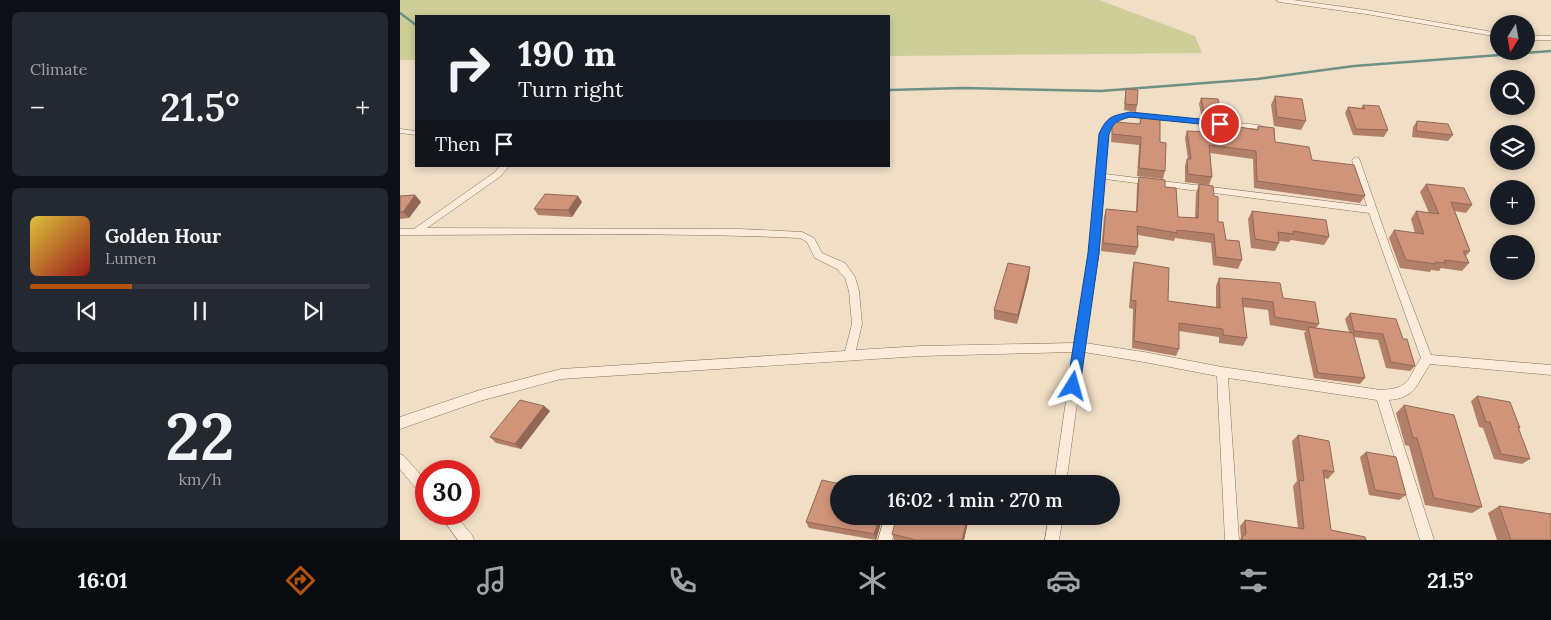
<!DOCTYPE html>
<meta charset="utf-8">
<style>
body{margin:0;font-family:Lora,serif;background:#242831;color:#f1f3f6;height:100vh;display:flex;flex-direction:column;font-size:19px;white-space:nowrap}
*{box-sizing:border-box;margin:0}
p{font-size:16px;color:#9ea1a6}
.icon{flex:none;width:28px;height:28px;fill:none;stroke:currentColor;stroke-width:2;stroke-linecap:round;stroke-linejoin:round}
.map{position:relative;flex:1;overflow:hidden}
.details{display:flex;flex-direction:column;gap:12px;padding:12px;background:#0d0f14;width:400px}
.details>*{flex:none}
.top-card{position:absolute;left:15px;top:15px;width:475px;height:152px;border-radius:0px;box-shadow:0 2px 8px #0003;background:#171b24;color:#f1f3f6;overflow:hidden}
.needle{width:32px;rotate:191deg}
.tools{position:absolute;left:1090px;top:15px;display:grid;gap:10px}
.tools a{display:grid;place-items:center;width:45px;height:45px;border-radius:50%;background:#171b24;box-shadow:0 2px 8px #0003;font-size:25px}
.speed{position:absolute;left:15px;top:460px;display:flex;gap:10px;font-size:25px;font-weight:700;text-align:center}
.speed>*{display:grid;place-content:center;width:65px;height:65px;border-radius:50%;background:#171b24;box-shadow:0 2px 8px #0003;line-height:1}
.speed .limit{border:8px solid #d22;background:#fff;color:#111}
.pin{position:absolute;display:grid;place-items:center;width:42px;height:42px;color:#fff;margin:-21px;border:2px solid #fff;border-radius:50%;box-shadow:0 1px 5px #0007}
.me{position:absolute;width:55px;margin:-28px;rotate:8deg;stroke-linejoin:round;filter:drop-shadow(0 0 4px #0008)}
.turn{display:flex;align-items:center;gap:18px;height:105px;padding:0 20px;font-size:22px}
.turn .icon{width:65px;height:65px;stroke-width:2.5}
.turn b{display:block;font-size:35px;line-height:42px}
.then{display:flex;align-items:center;height:48px;padding:0 20px;background:#0003;gap:10px;font-size:19px}
.big{font-size:38px;font-weight:600;line-height:1.1}
.details .tile{flex:1;display:flex;flex-direction:column;justify-content:center;gap:8px;min-width:0;padding:0 18px;border-radius:8px;background:#242831}
.details .dial{align-items:center;gap:0}
.dial b{font-size:65px;line-height:1}
.song{display:flex;align-items:center;gap:15px}
.cover{width:60px;height:60px;border-radius:8px;background:linear-gradient(135deg,hsl(50 70% 55%),hsl(0 70% 35%))}
.played{height:5px;border-radius:2px;background:linear-gradient(90deg,#b45309 30%,#363941 30%)}
.keys{display:flex;justify-content:space-around;direction:ltr}
.heat{display:flex;justify-content:space-between;align-items:center;font-size:28px;direction:ltr}
.trip{position:absolute;left:430px;top:475px;width:290px;height:50px;border-radius:25px;background:#171b24;box-shadow:0 2px 8px #0003;font-weight:600;line-height:50px;text-align:center}
.dock{display:flex;height:80px;justify-content:space-around;align-items:center;background:#090b0e;color:#9ea1a6}
.dock .icon{width:35px;height:35px}
.dock .selected{color:#b45309}
.dock b{font-size:22px;color:#f1f3f6}
main{display:flex;flex:1;min-height:0}
.map>svg:first-child{display:block}
.green{fill:#cece98}
.lines{fill:none;stroke-linecap:round;stroke-linejoin:round}
.stream{stroke:#6d9285;stroke-width:2.5}
.minor-casing{stroke:#8b6f5a;stroke-width:1}
.minor{fill:#faecd8;fill-rule:evenodd}
.wall{fill:#b27f68}
.shaded-wall{fill:#916855}
.building{fill:#cf9479;stroke:#916855}
.route{fill:#1a73e8;stroke:#114b97}
</style>
<main>
<section class="details">
<div class="tile"><p>Climate</p>
<div class="heat"><a>−</a><b class="big">21.5°</b><a>+</a></div>
</div>
<div class="tile">
<div class="song"><i class="cover"></i><div><b>Golden Hour</b><p>Lumen</p></div></div>
<div class="played"></div>
<div class="keys"><svg class="icon" aria-label="previous" viewBox="0 0 24 24"><path d="M18 5L8 12l10 7zM5 5v14"/></svg><svg class="icon" aria-label="pause" viewBox="0 0 24 24"><path d="M8 5v14M16 5v14"/></svg><svg class="icon" aria-label="next" viewBox="0 0 24 24"><path d="M6 5l10 7-10 7zM19 5v14"/></svg></div>
</div>
<div class="tile dial"><b>22</b><p>km/h</p></div>
</section>
<div class="map">
<svg width="1151" height="540" viewBox="0 0 1151 540">
<rect width="100%" height="100%" fill="#f0dec5"/>
<!-- green -->
<path class="green" d="M 0,0 L 699,0 L 795,36 L 802,53 L 489,56 L 489,16 L 16,16 L 16,60 L 0,60 Z"/>
<g class="lines">
<!-- stream -->
<path class="stream" d="M 0,13 L 16,25
M 489,90 L 564,88 L 701,91 L 857,79 L 954,66 L 1151,51"/>
<!-- minor casing -->
<g class="minor-casing">
<path id="minor" d="M 876,0 L 893,0 L 966,10 L 1099,33 L 1099,37 L 966,14 L 879,2 Z
M 1126,36 L 1151,36 L 1151,40 L 1126,40 Z
M 730,113 L 859,125 L 863,127 L 859,129 L 730,117 C 701,124 707,150 705,174 L 967,206 L 952,160 L 956,157 L 959,158 L 992,253 L 1031,355 L 1151,365 L 1151,375 L 1030,364 C 1017,383 1016,398 989,400 L 1034,540 L 1020,540 L 977,400 L 828,378 L 839,540 L 825,540 L 817,376 L 744,362 L 684,352 L 666,484 L 654,484 L 673,352 L 521,356 L 161,379 L 80,401 L 0,429 L 0,417 L 80,390 L 161,369 L 445,351 L 452,324 L 449,291 L 445,278 L 437,269 L 415,258 L 407,242 L 400,238 C 267,232 133,235 0,235 L 0,229 L 14,229 L 95,172 L 100,166 L 109,166 L 101,176 L 27,228 L 340,229 L 402,232 L 414,238 L 422,253 L 445,263 L 455,277 L 459,291 L 462,324 L 456,350 L 521,346 L 674,343 L 689,253 L 700,134 L 711,119 ZM 705,179 L 969,213 L 1021,358 C 1006,380 1012,388 981,390 L 822,367 L 744,352 L 685,343 L 699,253 Z
M 0,129 L 16,131 L 16,135 L 0,133 Z
M 0,454 L 4,456 L 26,481 L 26,496 L 21,495 L 0,469 Z
M 39,514 L 54,514 L 72,535 L 74,540 L 58,540 Z
M 485,516 L 497,516 L 498,519 L 492,540 L 478,540 Z
M 649,516 L 663,516 L 659,540 L 645,540 Z"/>
</g>
<!-- minor -->
<use href="#minor" class="minor"/>
</g>
<!-- wall -->
<path class="wall" d="M 726,89 L 737,105 L 736,112 L 724,110 L 725,95 Z
M 875,96 L 906,121 L 901,130 L 874,126 L 871,105 Z
M 801,98 L 821,113 L 819,119 L 802,118 L 799,104 Z
M 963,105 L 988,130 L 984,137 L 953,135 L 945,113 L 948,107 L 961,108 Z
M 741,117 L 765,171 L 763,179 L 737,176 L 739,145 L 711,142 L 712,127 L 739,124 Z
M 807,118 L 838,127 L 857,130 L 858,126 L 875,142 L 912,160 L 965,196 L 960,203 L 854,188 L 853,159 L 810,153 L 812,177 L 809,185 L 785,182 L 785,166 L 787,159 L 788,159 L 785,138 L 787,131 L 804,132 L 804,126 Z
M 1017,121 L 1053,135 L 1048,141 L 1012,137 L 1013,127 Z
M 739,177 L 765,187 L 778,217 L 795,218 L 796,193 L 799,184 L 814,196 L 818,222 L 826,240 L 842,260 L 838,269 L 813,265 L 811,243 L 775,238 L 774,241 L 738,235 L 738,247 L 735,255 L 701,251 L 704,217 L 706,209 L 736,212 L 737,185 Z
M 1026,184 L 1072,205 L 1066,213 L 1055,211 L 1070,251 L 1066,256 L 1069,263 L 1062,271 L 1041,268 L 1039,271 L 1031,270 L 1030,272 L 1000,268 L 989,238 L 994,230 L 1015,233 L 1011,219 L 1016,211 L 1029,213 L 1020,192 Z
M 15,195 L 21,202 L 9,218 L 0,219 L 0,196 Z
M 182,202 L 172,217 L 138,215 L 134,209 Z
M 852,211 L 929,237 L 924,245 L 891,240 L 889,242 L 879,241 L 879,243 L 875,251 L 851,248 L 848,219 Z
M 734,262 L 768,301 L 816,307 L 816,286 L 819,278 L 883,298 L 919,324 L 916,328 L 949,332 L 945,319 L 950,313 L 1003,339 L 1015,366 L 1010,371 L 986,368 L 978,340 L 954,337 L 965,378 L 960,384 L 914,378 L 904,333 L 906,331 L 870,325 L 868,310 L 843,307 L 847,338 L 843,346 L 819,343 L 819,337 L 779,331 L 779,349 L 776,356 L 732,348 L 733,309 L 729,308 L 732,271 Z
M 629,277 L 617,324 L 594,319 L 594,310 Z
M 1077,396 L 1120,428 L 1118,429 L 1130,459 L 1122,464 L 1094,459 L 1083,428 L 1079,427 L 1071,401 Z
M 1004,405 L 1082,507 L 1072,513 L 1025,505 L 1009,446 L 1005,445 L 996,413 Z
M 144,406 L 150,411 L 121,449 L 96,443 L 90,437 Z
M 898,435 L 934,472 L 928,479 L 924,478 L 931,530 L 966,540 L 839,540 L 841,538 L 840,526 L 845,520 L 898,528 L 893,486 L 897,481 L 892,441 Z
M 966,452 L 1006,495 L 999,500 L 969,495 L 960,457 Z
M 1099,506 L 1151,540 L 1097,540 L 1088,513 Z
M 483,516 L 476,540 L 409,528 L 406,522 Z
M 568,516 L 568,522 L 564,540 L 494,540 L 492,534 Z"/>
<!-- shaded-wall -->
<path class="shaded-wall" d="M 15,195 L 21,202 L 9,218 L 3,212 Z
M 178,196 L 182,202 L 172,217 L 168,210 Z
M 630,267 L 629,277 L 617,324 L 618,315 Z
M 144,406 L 150,411 L 121,449 L 115,444 Z
M 480,516 L 483,516 L 476,540 L 474,534 Z
M 568,516 L 568,522 L 564,540 L 562,540 Z"/>
<!-- building -->
<path class="building" d="M 726,89 L 738,90 L 737,105 L 725,104 Z
M 875,96 L 902,99 L 906,121 L 877,117 Z
M 801,98 L 818,99 L 821,113 L 804,112 Z
M 963,105 L 979,106 L 988,130 L 956,129 L 948,107 L 965,109 Z
M 741,117 L 760,119 L 760,142 L 766,143 L 765,171 L 739,168 L 741,137 L 712,134 L 712,127 L 715,122 L 740,124 Z
M 807,118 L 823,120 L 824,123 L 838,124 L 838,127 L 858,130 L 858,126 L 874,128 L 875,142 L 909,147 L 912,160 L 954,165 L 965,196 L 857,181 L 856,151 L 809,145 L 812,177 L 788,174 L 787,159 L 791,159 L 787,131 L 807,132 Z
M 1017,121 L 1048,124 L 1053,135 L 1016,131 Z
M 739,177 L 765,180 L 765,187 L 776,188 L 778,217 L 798,218 L 799,184 L 813,186 L 814,196 L 818,197 L 818,222 L 823,222 L 826,240 L 839,241 L 842,260 L 816,257 L 814,234 L 777,230 L 777,233 L 737,226 L 738,247 L 703,243 L 706,209 L 737,212 Z
M 1026,184 L 1064,188 L 1072,205 L 1051,202 L 1070,251 L 1063,251 L 1069,263 L 1044,260 L 1046,263 L 1035,262 L 1036,264 L 1006,260 L 994,230 L 1024,234 L 1016,211 L 1039,214 Z
M 145,194 L 178,196 L 168,210 L 134,209 Z
M 15,195 L 3,212 L 0,212 L 0,196 Z
M 852,211 L 926,220 L 929,237 L 893,231 L 894,234 L 878,232 L 879,243 L 855,239 Z
M 734,262 L 769,268 L 768,301 L 820,308 L 819,278 L 880,283 L 883,298 L 915,302 L 919,324 L 875,317 L 873,302 L 842,298 L 847,338 L 823,335 L 823,329 L 779,323 L 779,349 L 734,341 L 736,301 L 731,300 Z
M 608,263 L 630,267 L 618,315 L 594,310 Z
M 950,313 L 996,319 L 1003,339 L 1007,339 L 1015,366 L 991,362 L 983,334 L 954,331 Z
M 908,327 L 953,333 L 965,378 L 918,373 Z
M 1077,396 L 1110,402 L 1120,428 L 1118,427 L 1130,459 L 1101,454 L 1090,422 L 1086,422 Z
M 120,400 L 144,406 L 115,444 L 90,437 Z
M 1004,405 L 1054,415 L 1082,507 L 1034,498 L 1017,438 L 1013,438 Z
M 898,435 L 929,441 L 934,472 L 923,470 L 931,530 L 965,537 L 966,540 L 842,540 L 842,537 L 846,534 L 845,520 L 904,529 L 899,480 L 904,481 Z
M 966,452 L 996,457 L 1006,495 L 975,490 Z
M 422,480 L 440,484 L 439,484 L 439,516 L 480,516 L 474,534 L 406,522 Z
M 1099,506 L 1151,514 L 1151,540 L 1111,540 Z
M 497,516 L 568,516 L 562,540 L 516,540 L 492,534 Z"/>
<!-- route -->
<path class="route" d="M 730,112 L 820,121 L 824,124 L 820,126 L 730,117 C 718,120 713,122 709,134 L 699,253 L 680,386 L 678,390 L 673,391 L 669,390 L 667,386 L 688,253 L 699,134 C 707,116 712,116 730,112 Z"/>
</svg>
<div class="tools">
<a><svg class="needle" viewBox="-14 -14 28 28"><path d="M0-13l5 13h-10z" fill="#e53935"/><path d="M0 13l5-13h-10z" fill="#9ea1a6"/></svg></a>
<a><svg class="icon" aria-label="search" viewBox="0 0 24 24"><circle cx="10" cy="10" r="6"/><path d="M15 15l6 6"/></svg></a>
<a><svg class="icon" aria-label="layers" viewBox="0 0 24 24"><path d="M12 4l9 5-9 5-9-5zM3 14l9 5 9-5"/></svg></a>
<a>+</a>
<a>−</a>
</div>
<div class="speed"><div class="limit">30</div></div>
<div class="pin" style="left:820px;top:124px;background:#d93025"><svg class="icon" aria-label="arrive" viewBox="0 0 24 24"><path d="M6 21V4h12l-3 4 3 4H6"/></svg></div>
<svg class="me" style="left:673px;top:386px" viewBox="-20 -20 40 40"><path d="M0-17L14 15 0 8-14 15z" fill="#1a73e8" stroke="#fff" stroke-width="4"/></svg>
<div class="trip">16:02 · 1 min · 270 m</div>
<div class="top-card">
<div class="turn"><svg class="icon" aria-label="right" viewBox="0 0 24 24"><path d="M7 20v-9h11M14 6l5 5-5 5"/></svg><div><b>190 m</b>Turn right</div></div>
<div class="then">Then<svg class="icon" aria-label="arrive" viewBox="0 0 24 24"><path d="M6 21V4h12l-3 4 3 4H6"/></svg></div>
</div>
</div>
</main>
<nav class="dock">
<b>16:01</b>
<svg class="icon selected" aria-label="directions" viewBox="0 0 24 24"><path d="M12 3l9 9-9 9-9-9zM9 14v-3h6M13 9l2 2-2 2"/></svg>
<svg class="icon" aria-label="music" viewBox="0 0 24 24"><path d="M9 18V5l10-2v13"/><circle cx="6" cy="18" r="3"/><circle cx="16" cy="16" r="3"/></svg>
<svg class="icon" aria-label="phone" viewBox="0 0 24 24"><path d="M5 4h4l2 5-3 2q2 4 5 5l2-3 5 2v4C11 20 4 13 5 4z"/></svg>
<svg class="icon" aria-label="climate" viewBox="0 0 24 24"><path d="M12 3v18M4 7l16 10M4 17L20 7"/></svg>
<svg class="icon" aria-label="car" viewBox="0 0 24 24"><path d="M5 17H2v-5l4-1 3-4h7l3 4 3 1v5h-3M9 17h6M6 11h13"/><circle cx="7" cy="17" r="2"/><circle cx="17" cy="17" r="2"/></svg>
<svg class="icon" aria-label="filters" viewBox="0 0 24 24"><path d="M4 7h16M4 17h16"/><circle cx="9" cy="7" r="2"/><circle cx="15" cy="17" r="2"/></svg>
<b>21.5°</b>
</nav>
